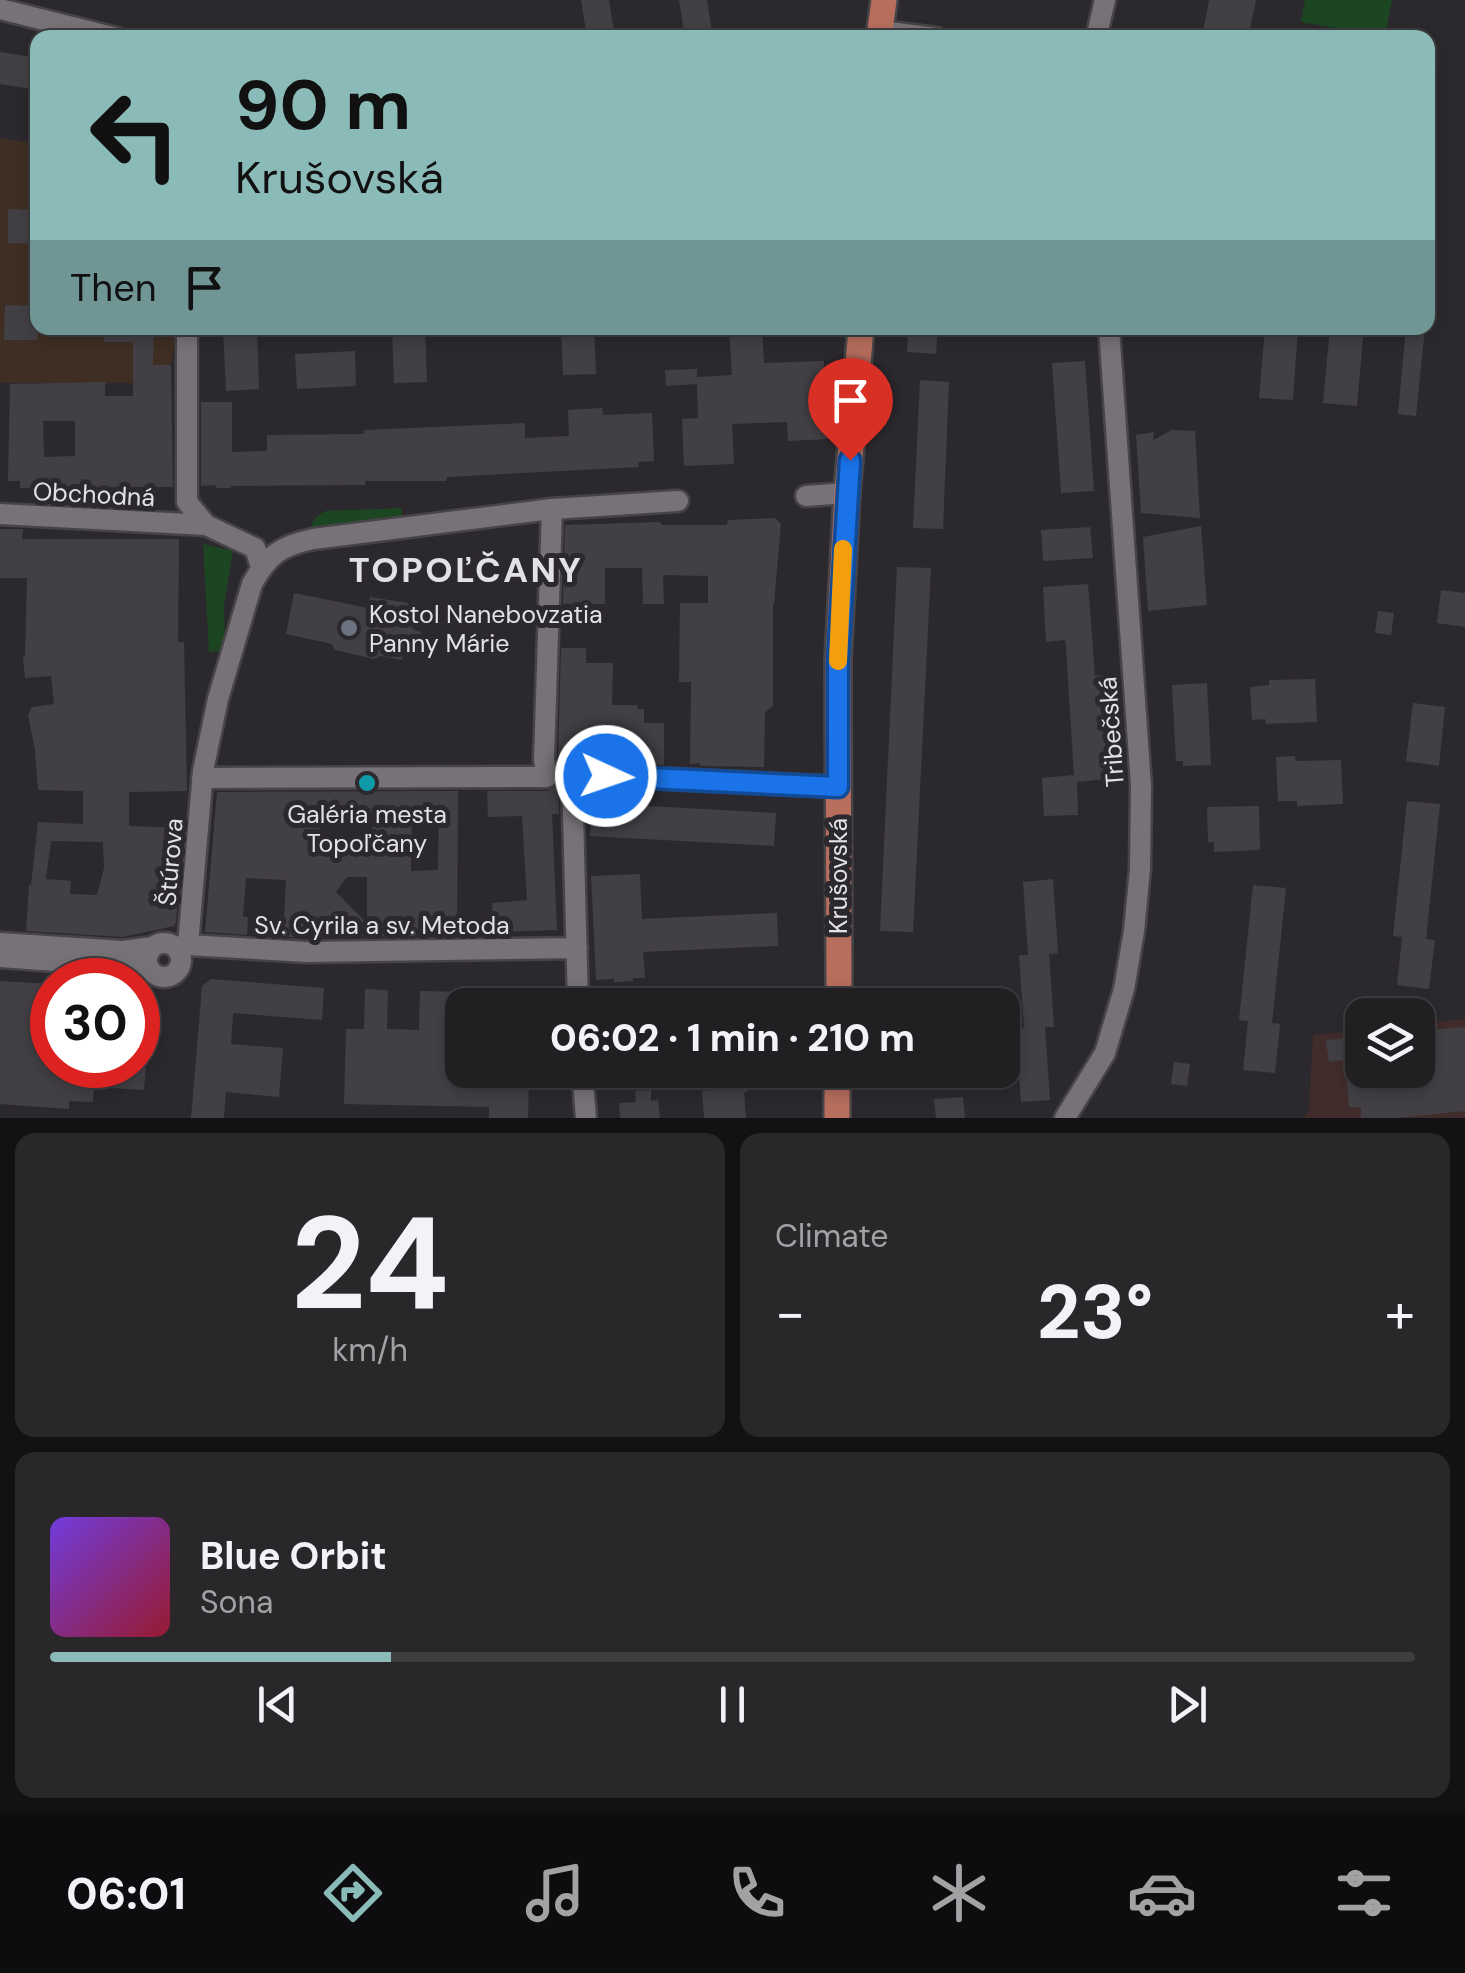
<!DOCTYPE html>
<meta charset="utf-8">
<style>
body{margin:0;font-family:"DM Sans",sans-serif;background:#29272a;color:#f1f3f6;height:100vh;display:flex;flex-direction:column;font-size:38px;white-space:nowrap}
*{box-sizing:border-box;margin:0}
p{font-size:32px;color:#a2a2a5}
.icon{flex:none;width:55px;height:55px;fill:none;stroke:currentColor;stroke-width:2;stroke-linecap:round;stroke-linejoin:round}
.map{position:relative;height:1118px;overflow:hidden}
.panel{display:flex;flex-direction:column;gap:15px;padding:15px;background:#121113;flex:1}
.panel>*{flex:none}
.banner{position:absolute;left:30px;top:30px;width:1405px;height:305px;border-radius:20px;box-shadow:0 5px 15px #0003,0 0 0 2px #3e3d40;background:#8bbbb9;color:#111;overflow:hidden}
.tools{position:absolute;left:1345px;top:998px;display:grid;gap:20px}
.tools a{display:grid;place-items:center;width:90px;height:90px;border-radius:20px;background:#211f22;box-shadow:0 5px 15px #0003,0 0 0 2px #3e3d40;font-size:50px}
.speed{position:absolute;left:30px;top:958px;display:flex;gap:20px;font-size:50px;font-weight:700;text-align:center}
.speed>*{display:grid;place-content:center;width:130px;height:130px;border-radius:50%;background:#211f22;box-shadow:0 5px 15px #0003,0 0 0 2px #3e3d40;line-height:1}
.speed .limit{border:15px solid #d22;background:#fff;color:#111}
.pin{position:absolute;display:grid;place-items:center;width:85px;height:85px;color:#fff;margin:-102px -42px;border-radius:50% 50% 50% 0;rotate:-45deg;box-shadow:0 0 10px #0007}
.pin .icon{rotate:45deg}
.me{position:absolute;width:110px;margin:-55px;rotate:93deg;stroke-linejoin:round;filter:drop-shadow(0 0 8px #0008)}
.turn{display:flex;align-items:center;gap:35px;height:210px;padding:0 40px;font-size:45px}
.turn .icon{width:130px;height:130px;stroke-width:2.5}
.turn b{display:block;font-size:70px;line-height:85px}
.then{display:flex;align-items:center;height:95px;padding:0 40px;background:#0003;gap:20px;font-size:38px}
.big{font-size:75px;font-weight:800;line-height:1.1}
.panel .widget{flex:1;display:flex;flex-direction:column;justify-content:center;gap:15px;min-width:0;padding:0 35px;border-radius:20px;background:#29272a}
.panel .dial{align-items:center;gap:0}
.dial b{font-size:130px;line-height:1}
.song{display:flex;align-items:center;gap:30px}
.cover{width:120px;height:120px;border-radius:15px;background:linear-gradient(135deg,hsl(260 70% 55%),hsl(350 70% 35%))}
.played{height:10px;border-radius:5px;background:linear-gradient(90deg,#8bbbb9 25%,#3e3d40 25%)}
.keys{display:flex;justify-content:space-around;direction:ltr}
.heat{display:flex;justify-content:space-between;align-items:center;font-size:55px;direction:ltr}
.panel .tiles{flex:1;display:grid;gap:15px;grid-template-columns:1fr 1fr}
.widget:last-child{grid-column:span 2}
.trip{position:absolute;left:445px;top:988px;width:575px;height:100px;border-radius:20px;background:#211f22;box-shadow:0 5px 15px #0003,0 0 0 2px #3e3d40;font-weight:800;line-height:100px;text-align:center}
.tab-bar{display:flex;height:160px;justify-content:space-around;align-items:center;background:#0d0c0e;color:#a2a2a5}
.tab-bar .icon{width:70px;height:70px}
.tab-bar .selected{color:#8bbbb9}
.tab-bar b{font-size:45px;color:#f1f3f6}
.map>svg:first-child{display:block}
.commercial{fill:#402c2a}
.education{fill:#3e2e23}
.green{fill:#1c4621}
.building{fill:#434045;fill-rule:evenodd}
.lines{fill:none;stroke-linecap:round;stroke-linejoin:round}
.minor-casing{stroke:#464447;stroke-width:25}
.major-casing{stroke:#464447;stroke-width:30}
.minor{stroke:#767278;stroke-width:20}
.major{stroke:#b76e5d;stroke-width:25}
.route-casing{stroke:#114b97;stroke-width:25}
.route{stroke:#1a73e8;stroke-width:18}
.slow{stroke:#f59e0b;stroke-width:18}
.worship-dot{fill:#6b7280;stroke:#2c292e;stroke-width:4}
.culture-dot{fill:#0f9aa8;stroke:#2c292e;stroke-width:4}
.labels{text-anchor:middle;stroke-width:10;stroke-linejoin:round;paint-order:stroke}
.street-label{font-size:25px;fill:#e3e1e4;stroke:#2c292e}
.poi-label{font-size:25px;fill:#e3e1e4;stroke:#2c292e;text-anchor:start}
.district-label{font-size:35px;font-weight:bold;letter-spacing:2.5px;fill:#e3e1e4;stroke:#2c292e}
</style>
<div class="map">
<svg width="1465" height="1118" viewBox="0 0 1465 1118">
<rect width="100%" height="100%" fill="#2c292e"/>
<!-- commercial -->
<path class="commercial" d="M 1465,1019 L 1465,1118 L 1303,1118 L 1309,1111 L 1313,1035 L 1362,1030 L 1362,1070 L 1418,1070 L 1418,1024 Z"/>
<!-- education -->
<path class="education" d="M 0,138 L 37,144 L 38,328 L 177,328 L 171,365 L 133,365 L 133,383 L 0,383 Z"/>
<!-- green -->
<path class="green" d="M 1305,0 L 1392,0 L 1385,37 L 1301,22 Z
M 401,508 L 403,519 L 311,531 C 312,520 315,516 326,511 Z
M 203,544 L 233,551 L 224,606 L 225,644 L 220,651 L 209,652 Z"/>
<!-- building -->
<path class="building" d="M 581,0 L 609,0 L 615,38 L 587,38 Z
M 679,0 L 707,0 L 713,38 L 685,38 Z
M 1209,0 L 1256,0 L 1248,38 L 1202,38 Z
M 0,52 L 38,58 L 38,90 L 0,84 Z
M 8,209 L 38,210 L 38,244 L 8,243 Z
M 5,305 L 38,306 L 38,340 L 4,340 Z
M 104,328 L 154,328 L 153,365 L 171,365 L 173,487 L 20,488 L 20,481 L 8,481 L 10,384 L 105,382 L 105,396 L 133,396 L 133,342 L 104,342 ZM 43,421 L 75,421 L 75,456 L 44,457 Z
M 223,328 L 257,328 L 259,389 L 226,391 Z
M 392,328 L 425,328 L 427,382 L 394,383 Z
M 561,328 L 594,328 L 596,374 L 563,375 Z
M 729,328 L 762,328 L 764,363 L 824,361 L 827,439 L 788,441 L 787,422 L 732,424 L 734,464 L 684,466 L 682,419 L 698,418 L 697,384 L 666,386 L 665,370 L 697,369 L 697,377 L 732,375 Z
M 908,328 L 938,328 L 936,354 L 907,352 Z
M 1265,328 L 1298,328 L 1293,400 L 1259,398 Z
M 1330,328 L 1364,328 L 1357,406 L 1323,403 Z
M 1406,328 L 1425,328 L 1416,416 L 1398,414 Z
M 355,351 L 356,386 L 297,389 L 295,354 Z
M 1085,361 L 1094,491 L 1061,493 L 1052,363 Z
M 920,380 L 949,382 L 943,529 L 913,528 Z
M 201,402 L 232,402 L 232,452 L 267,451 L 267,435 L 364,434 L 364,430 L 525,423 L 525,438 L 569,436 L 568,410 L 602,408 L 603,415 L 652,413 L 654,461 L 638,462 L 639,467 L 447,477 L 446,481 L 365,481 L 365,485 L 231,486 L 231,488 L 216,488 L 216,485 L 201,486 Z
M 1172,430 L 1195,431 L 1200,518 L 1141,513 L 1136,435 L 1154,432 L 1153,440 Z
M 775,518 L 781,524 L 774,604 L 773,604 L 773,706 L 765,712 L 764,767 L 700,766 L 700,763 L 690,764 L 691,682 L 679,682 L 680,603 L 708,603 L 708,576 L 663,575 L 664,604 L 643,604 L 642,568 L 605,568 L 605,604 L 563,604 L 565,525 L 661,522 L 661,525 L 727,525 L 728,520 Z
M 1201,526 L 1207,605 L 1148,611 L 1143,537 Z
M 1090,527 L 1093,558 L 1043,561 L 1041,530 Z
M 0,529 L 23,529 L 22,539 L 179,539 L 178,642 L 184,642 L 187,791 L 129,792 L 129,826 L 184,828 L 176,922 L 174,926 L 123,937 L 26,931 L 29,885 L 31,885 L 38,822 L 83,824 L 83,791 L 38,790 L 35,750 L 28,715 L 32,707 L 54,704 L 51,676 L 25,678 L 23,657 L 25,655 L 27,578 L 0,578 ZM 51,841 L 103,842 L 104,868 L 97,895 L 70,894 L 71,881 L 46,879 Z
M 897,567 L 931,568 L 913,932 L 880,931 Z
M 1088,584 L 1095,676 L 1108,675 L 1115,778 L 1077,782 L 1078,815 L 1044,816 L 1042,778 L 1074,775 L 1066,648 L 1065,640 L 1046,642 L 1043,587 Z
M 1441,590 L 1465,593 L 1465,627 L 1437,623 Z
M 294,593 L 368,608 L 370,597 L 408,603 L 405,616 L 414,630 L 421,632 L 417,654 L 404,652 L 402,660 L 381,656 L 374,659 L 335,650 L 332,644 L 286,634 Z
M 1378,611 L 1394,613 L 1391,635 L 1375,633 Z
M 561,648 L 586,648 L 586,663 L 613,663 L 612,705 L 638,705 L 637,709 L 644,709 L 644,723 L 664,723 L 664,765 L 558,761 Z
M 1315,679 L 1317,722 L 1266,724 L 1265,719 L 1252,720 L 1250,687 L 1269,685 L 1269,680 Z
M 1207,683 L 1211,765 L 1183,766 L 1183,761 L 1176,761 L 1172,685 Z
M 1413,703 L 1445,707 L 1439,766 L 1406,761 Z
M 1295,756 L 1296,761 L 1341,760 L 1343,804 L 1297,806 L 1297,801 L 1278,801 L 1276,757 Z
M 558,785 L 559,814 L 552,814 L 557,930 L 493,932 L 492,903 L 527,900 L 522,816 L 488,817 L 487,791 L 547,791 Z
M 458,791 L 457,936 L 283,937 L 286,880 L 246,878 L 243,917 L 248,917 L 247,935 L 205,932 L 217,792 ZM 412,808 L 439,808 L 438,870 L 411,871 ZM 321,814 L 373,814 L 372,852 L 351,852 L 348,849 L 320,850 ZM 347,877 L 367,877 L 367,923 L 336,892 Z
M 1407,801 L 1440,804 L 1426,939 L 1435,940 L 1429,989 L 1397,985 L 1402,937 L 1393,936 Z
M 592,803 L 776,813 L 774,846 L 590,836 Z
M 1259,806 L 1260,850 L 1214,852 L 1214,842 L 1208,842 L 1207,807 Z
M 640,874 L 642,919 L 777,913 L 778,946 L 643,952 L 645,978 L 633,978 L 633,981 L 621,982 L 614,982 L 614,979 L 596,980 L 591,876 Z
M 1053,879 L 1058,953 L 1049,954 L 1054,1027 L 1045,1027 L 1050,1100 L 1021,1102 L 1015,1029 L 1024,1028 L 1019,955 L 1028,955 L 1023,882 Z
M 1253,885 L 1286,888 L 1272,1023 L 1280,1024 L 1275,1073 L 1243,1070 L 1248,1021 L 1239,1020 Z
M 211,979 L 324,988 L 322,1020 L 233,1013 L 231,1044 L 283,1048 L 279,1097 L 226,1092 L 224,1118 L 191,1118 L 202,986 Z
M 0,981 L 52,984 L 52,1065 L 146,1065 L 144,1090 L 94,1087 L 93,1102 L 69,1101 L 69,1109 L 0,1104 Z
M 365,989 L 388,990 L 387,1029 L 419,1030 L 420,991 L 462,992 L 462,1070 L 529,1070 L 528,1118 L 489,1118 L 489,1107 L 344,1104 L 346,1029 L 364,1029 Z
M 1465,1027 L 1465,1111 L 1396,1118 L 1361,1118 L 1361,1107 L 1349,1107 L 1345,1060 L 1329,1062 L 1326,1040 L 1362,1037 L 1362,1070 L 1418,1070 L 1418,1031 Z
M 1174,1062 L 1190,1064 L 1187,1086 L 1171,1084 Z
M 746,1074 L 747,1092 L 744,1092 L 746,1118 L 704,1118 L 702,1091 L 716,1090 L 715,1076 Z
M 651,1090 L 651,1101 L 658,1100 L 660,1118 L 620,1118 L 619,1103 L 636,1102 L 635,1091 Z
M 963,1097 L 965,1118 L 936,1118 L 934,1099 Z"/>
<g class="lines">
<!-- minor casing -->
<g class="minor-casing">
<path id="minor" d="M 0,9 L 116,38
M 880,31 L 936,38
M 1096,38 L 1105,0
M 187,328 L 187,502 L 206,525
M 806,496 L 847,493
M 0,514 L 206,525 L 255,548 L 261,567
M 202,778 L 547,777 L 544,760 L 552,509
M 0,943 L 123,951 L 153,947
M147 960a17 17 0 1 1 34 0a17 17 0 1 1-34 0Z
M 188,945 L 307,952 L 577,948
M 175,947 L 188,945 L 203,771 L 218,699 L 252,584 C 268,555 280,546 313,539 L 552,509 L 678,501
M 0,957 L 149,968
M 578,1005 L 572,774 L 838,787
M 582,1070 L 586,1118
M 1065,1118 L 1105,1053 L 1124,989 L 1134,931 L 1140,869 L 1141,786 L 1109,328"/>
</g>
<!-- major casing -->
<g class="major-casing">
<path id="major" d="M 879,38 L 884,0
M 839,1005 L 838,660 L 847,493 L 861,328
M 837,1118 L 837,1070"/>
</g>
<!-- minor -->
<use href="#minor" class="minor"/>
<!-- major -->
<use href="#major" class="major"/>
</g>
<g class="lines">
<!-- route casing -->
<g class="route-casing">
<path id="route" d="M 606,776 L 838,787 L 838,660 L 850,460"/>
</g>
<!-- route -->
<use href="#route" class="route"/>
<!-- slow -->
<path class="slow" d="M 838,661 L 843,549"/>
</g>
<!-- markers -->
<circle class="worship-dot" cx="349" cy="628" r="10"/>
<circle class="culture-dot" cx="367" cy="783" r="10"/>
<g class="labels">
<!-- street labels -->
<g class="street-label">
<text transform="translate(94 494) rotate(3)" y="9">Obchodná</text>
<text transform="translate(1111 732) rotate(-94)" y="9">Tribečská</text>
<text transform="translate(170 862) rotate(-85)" y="9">Štúrova</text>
<text transform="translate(838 876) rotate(-90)" y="9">Krušovská</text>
<text x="382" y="934">Sv. Cyrila a sv. Metoda</text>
</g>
<!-- poi labels -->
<g class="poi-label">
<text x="369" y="623">Kostol Nanebovzatia<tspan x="369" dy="29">Panny Márie</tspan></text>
<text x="367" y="823" text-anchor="middle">Galéria mesta<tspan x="367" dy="29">Topoľčany</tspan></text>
</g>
<!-- district labels -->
<g class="district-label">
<text x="466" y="582">TOPOĽČANY</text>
</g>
</g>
</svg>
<div class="tools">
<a><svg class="icon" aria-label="layers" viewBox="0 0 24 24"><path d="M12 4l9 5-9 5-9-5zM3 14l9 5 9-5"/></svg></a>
</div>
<div class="speed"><div class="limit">30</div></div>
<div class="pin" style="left:850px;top:460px;background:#d93025"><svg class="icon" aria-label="arrive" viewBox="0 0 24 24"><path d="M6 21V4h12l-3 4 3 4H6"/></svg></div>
<svg class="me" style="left:606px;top:776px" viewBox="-20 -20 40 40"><circle r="17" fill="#1a73e8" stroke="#fff" stroke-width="3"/><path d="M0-11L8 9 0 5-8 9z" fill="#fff"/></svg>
<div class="trip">06:02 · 1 min · 210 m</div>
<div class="banner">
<div class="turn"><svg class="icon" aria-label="left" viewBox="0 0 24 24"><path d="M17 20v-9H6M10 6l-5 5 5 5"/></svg><div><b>90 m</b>Krušovská</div></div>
<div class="then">Then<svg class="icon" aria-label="arrive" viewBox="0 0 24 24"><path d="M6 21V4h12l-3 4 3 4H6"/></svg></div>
</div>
</div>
<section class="panel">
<div class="tiles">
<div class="widget dial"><b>24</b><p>km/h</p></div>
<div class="widget"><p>Climate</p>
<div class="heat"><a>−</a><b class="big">23°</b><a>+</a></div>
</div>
<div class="widget">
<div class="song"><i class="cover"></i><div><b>Blue Orbit</b><p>Sona</p></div></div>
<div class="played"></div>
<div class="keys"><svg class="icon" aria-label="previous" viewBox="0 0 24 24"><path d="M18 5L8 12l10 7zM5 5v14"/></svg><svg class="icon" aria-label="pause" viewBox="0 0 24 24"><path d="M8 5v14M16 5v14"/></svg><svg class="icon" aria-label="next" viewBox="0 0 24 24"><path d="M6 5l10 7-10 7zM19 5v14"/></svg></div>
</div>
</div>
</section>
<nav class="tab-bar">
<b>06:01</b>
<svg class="icon selected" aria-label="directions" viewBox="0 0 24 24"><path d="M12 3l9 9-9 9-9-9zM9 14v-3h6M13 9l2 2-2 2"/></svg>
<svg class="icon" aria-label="music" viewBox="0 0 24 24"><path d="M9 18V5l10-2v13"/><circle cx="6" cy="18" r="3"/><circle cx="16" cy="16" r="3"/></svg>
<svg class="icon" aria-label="phone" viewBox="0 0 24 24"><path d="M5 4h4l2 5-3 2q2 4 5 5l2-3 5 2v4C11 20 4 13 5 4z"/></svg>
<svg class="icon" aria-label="climate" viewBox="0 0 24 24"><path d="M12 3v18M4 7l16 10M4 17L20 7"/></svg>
<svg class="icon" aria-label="car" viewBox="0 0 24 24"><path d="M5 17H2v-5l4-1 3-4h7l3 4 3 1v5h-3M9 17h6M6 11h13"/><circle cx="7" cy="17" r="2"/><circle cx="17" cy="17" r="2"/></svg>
<svg class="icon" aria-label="filters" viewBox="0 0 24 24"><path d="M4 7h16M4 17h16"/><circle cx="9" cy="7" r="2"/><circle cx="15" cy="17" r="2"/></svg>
</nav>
